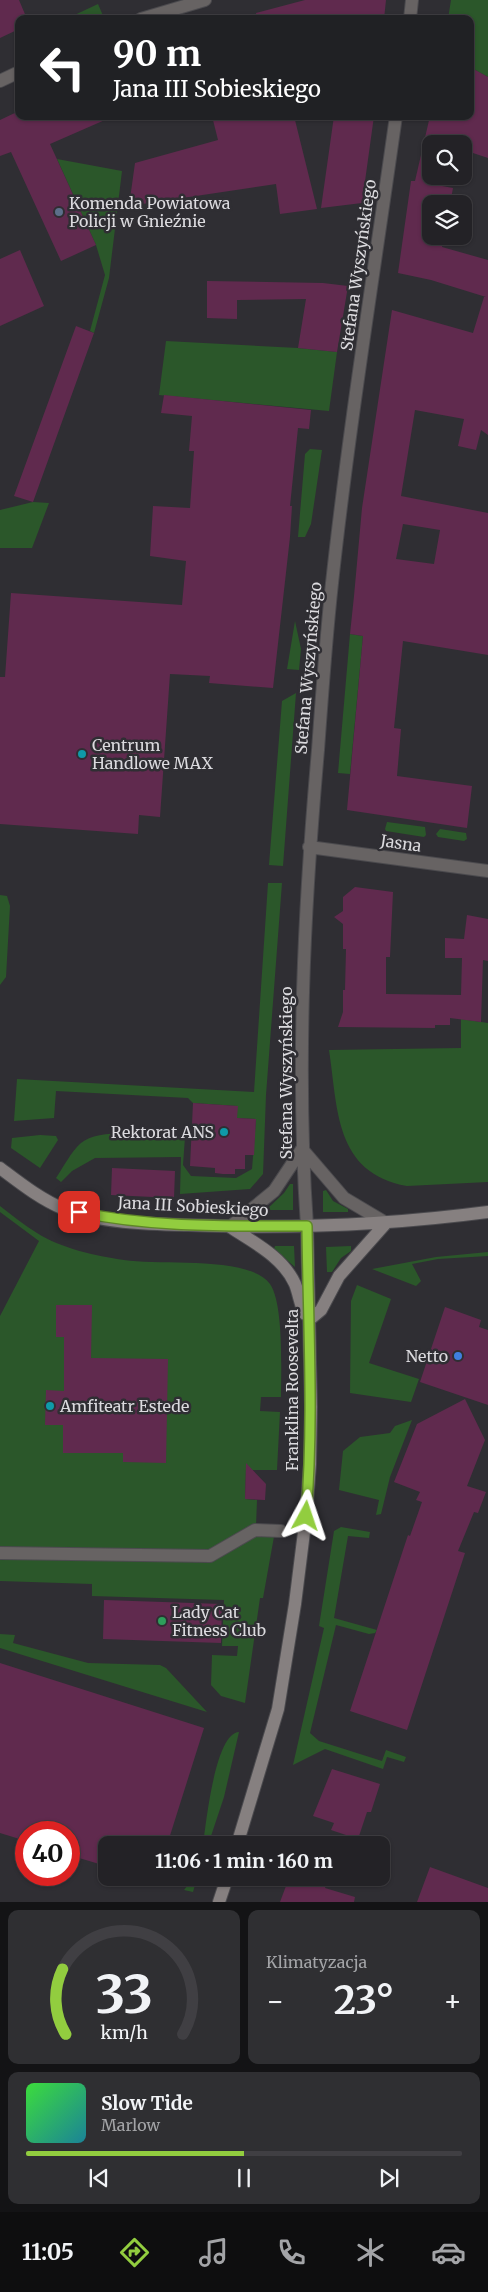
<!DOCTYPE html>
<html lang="pl">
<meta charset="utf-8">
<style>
body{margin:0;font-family:Merriweather,serif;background:#2f2f32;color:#f1f3f6;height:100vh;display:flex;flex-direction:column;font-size:19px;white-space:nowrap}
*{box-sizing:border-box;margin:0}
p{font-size:16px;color:#a3a4a7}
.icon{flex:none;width:28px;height:28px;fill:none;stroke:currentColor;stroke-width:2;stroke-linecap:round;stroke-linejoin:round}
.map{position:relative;height:1902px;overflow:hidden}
.drawer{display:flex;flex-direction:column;gap:8px;padding:8px;background:#131315;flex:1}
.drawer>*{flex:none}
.top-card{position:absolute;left:15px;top:15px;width:459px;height:105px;border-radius:10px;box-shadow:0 1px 4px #0004,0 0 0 1px #403f43;background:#202124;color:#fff;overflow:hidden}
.buttons{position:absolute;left:422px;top:135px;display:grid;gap:10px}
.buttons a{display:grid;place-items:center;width:50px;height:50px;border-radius:10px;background:#232226;box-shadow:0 1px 4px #0004,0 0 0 1px #403f43;font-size:25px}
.speed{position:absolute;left:15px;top:1821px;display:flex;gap:10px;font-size:25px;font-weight:700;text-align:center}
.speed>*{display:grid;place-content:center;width:65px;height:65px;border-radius:50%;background:#232226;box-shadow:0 1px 4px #0004,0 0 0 1px #403f43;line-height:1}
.speed .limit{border:8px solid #d22;background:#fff;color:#111}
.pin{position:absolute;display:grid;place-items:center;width:42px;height:42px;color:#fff;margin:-21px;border-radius:10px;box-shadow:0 2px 8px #0006}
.me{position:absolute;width:55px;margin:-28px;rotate:5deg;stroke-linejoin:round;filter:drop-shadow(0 0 4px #0008)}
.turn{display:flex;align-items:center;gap:18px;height:105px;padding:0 15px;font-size:22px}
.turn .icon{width:65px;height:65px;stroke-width:2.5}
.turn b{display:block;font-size:35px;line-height:42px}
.big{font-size:38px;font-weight:700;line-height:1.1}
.drawer .widget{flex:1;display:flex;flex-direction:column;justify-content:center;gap:8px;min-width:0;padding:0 18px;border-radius:10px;background:#2f2f32}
.drawer .dial{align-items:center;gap:0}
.dial svg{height:130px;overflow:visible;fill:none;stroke:#403f43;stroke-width:7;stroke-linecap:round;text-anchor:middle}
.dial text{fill:#f1f3f6;stroke:none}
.song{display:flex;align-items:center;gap:15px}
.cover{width:60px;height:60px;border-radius:8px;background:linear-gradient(135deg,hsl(120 70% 55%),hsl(190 70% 35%))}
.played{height:5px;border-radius:2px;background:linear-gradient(90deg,#92cd3f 50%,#403f43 50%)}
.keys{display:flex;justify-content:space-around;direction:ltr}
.heat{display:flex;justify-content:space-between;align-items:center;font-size:28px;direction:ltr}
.drawer .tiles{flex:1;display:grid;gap:8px;grid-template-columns:1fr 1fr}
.widget:last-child{grid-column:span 2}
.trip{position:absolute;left:98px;top:1836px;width:292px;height:50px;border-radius:10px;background:#232226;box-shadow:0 1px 4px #0004,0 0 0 1px #403f43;font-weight:700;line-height:50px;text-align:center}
.tab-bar{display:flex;height:80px;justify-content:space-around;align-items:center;background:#0e0e0f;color:#a3a4a7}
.tab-bar .icon{width:35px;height:35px}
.tab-bar .on{color:#92cd3f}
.tab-bar b{font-size:22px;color:#f1f3f6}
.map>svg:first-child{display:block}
.green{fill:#2b572a}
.building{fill:#602a4e;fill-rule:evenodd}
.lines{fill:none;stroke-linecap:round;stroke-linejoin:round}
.street-casing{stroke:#4b4a4e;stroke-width:14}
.secondary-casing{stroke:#4b4a4e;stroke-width:14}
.street{stroke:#676363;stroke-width:12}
.secondary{stroke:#868080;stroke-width:12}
.route-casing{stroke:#5f8529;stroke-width:12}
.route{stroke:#92cd3f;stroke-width:9}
.service-dot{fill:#5c6f8a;stroke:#2f2e33;stroke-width:2}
.culture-dot{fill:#0f9aa8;stroke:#2f2e33;stroke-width:2}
.shop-dot{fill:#3f7fe0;stroke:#2f2e33;stroke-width:2}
.leisure-dot{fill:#2e9e5b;stroke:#2f2e33;stroke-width:2}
.labels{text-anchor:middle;stroke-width:5;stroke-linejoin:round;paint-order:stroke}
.poi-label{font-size:16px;fill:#dbdade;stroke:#2f2e33;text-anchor:start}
.street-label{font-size:16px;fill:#dbdade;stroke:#2f2e33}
</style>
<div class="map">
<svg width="488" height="1902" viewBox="0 0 488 1902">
<rect width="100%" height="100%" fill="#2f2e33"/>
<!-- green -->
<path class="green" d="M 451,0 L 488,0 L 488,77 L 470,67 L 470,19 L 448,19 Z
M 98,4 L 104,18 L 66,19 Z
M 57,159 L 122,171 L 109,278 L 94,333 L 90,331 L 105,275 L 96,245 Z
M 166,341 L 298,348 L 337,352 L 329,411 L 159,395 Z
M 310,449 L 322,450 L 311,524 L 305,537 L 298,537 L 305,454 Z
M 33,502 L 49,503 L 32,548 L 0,548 L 0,510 Z
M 295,621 L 301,649 L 299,670 L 287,669 Z
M 350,634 L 363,636 L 350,774 L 338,773 Z
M 296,693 L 283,866 L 269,865 L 282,701 Z
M 387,822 L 425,827 L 426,835 L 424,837 L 386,831 L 385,829 Z
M 440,829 L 466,833 L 467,839 L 464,841 L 438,837 L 436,834 Z
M 268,883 L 282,883 L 266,1095 L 263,1174 L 250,1189 L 180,1194 L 181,1157 L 95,1158 L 72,1171 L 61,1182 L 56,1178 C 64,1166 71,1152 81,1143 C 101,1126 160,1136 185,1137 L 183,1165 L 191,1176 L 236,1178 L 252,1169 L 256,1119 L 237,1118 L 237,1106 L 193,1103 L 188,1098 L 56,1091 L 54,1118 L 14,1121 L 17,1079 L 254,1092 Z
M 0,895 L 7,896 L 10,906 L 6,977 L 0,985 Z
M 461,1019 L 488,1023 L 488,1182 L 407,1186 C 334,1173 338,1108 329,1050 L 461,1048 Z
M 40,1135 L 56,1136 L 58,1140 L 40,1168 L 11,1148 L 12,1138 Z
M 290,1184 L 293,1184 L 293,1210 L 266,1210 L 284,1193 Z
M 326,1190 L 333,1201 L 348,1209 L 348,1212 L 323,1212 L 323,1191 Z
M 0,1206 C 12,1215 24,1225 37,1233 C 60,1248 96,1256 124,1260 C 160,1266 249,1255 270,1284 C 284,1304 281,1372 281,1397 L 261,1397 L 260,1411 L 280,1412 L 277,1470 L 246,1470 L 245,1499 L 257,1500 L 256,1526 L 275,1531 L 263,1598 L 260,1598 L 245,1703 L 221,1696 L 211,1685 L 212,1655 L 237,1656 L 238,1646 L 222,1646 L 224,1600 L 92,1596 L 92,1584 L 0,1581 L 0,1316 L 39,1241 L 0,1212 Z
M 275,1246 L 294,1246 L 295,1267 L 274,1249 Z
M 351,1246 L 351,1251 L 341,1258 L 332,1272 L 327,1272 L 326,1247 Z
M 488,1252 L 488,1256 L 438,1259 L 412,1264 L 421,1281 L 416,1286 L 372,1269 L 436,1257 Z
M 357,1285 L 391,1299 L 369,1363 L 419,1379 L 411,1402 L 350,1393 L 351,1301 Z
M 412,1420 L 390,1477 L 381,1514 L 376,1515 L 379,1500 L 339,1490 L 343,1451 L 360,1437 L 390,1433 L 395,1426 Z
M 341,1527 L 370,1532 L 369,1538 L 348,1536 L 334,1618 L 377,1630 L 375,1633 L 369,1634 L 336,1625 L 310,1733 L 319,1741 L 382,1761 L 386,1750 L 406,1757 L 404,1762 L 387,1757 L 383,1769 L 325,1749 L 293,1765 L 324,1628 L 319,1626 L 334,1531 Z
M 0,1634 L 15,1635 L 13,1643 L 88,1663 L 160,1665 L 166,1668 L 207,1712 L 0,1648 Z
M 239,1732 L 224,1797 L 208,1845 L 203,1845 C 206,1824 215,1733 239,1732 Z
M 193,1878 L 197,1878 L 193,1892 L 184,1890 Z"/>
<!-- building -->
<path class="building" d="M 0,0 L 19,0 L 27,19 L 19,19 L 19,29 L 0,38 Z
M 305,0 L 386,0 L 384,19 L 257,19 L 256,13 Z
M 470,67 L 488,77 L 488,158 L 464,150 L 464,144 L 431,144 L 431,184 L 453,188 L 450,204 L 431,204 L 431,236 L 444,236 L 442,247 L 488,260 L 488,435 L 481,430 L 476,450 L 458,446 L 464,419 L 415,410 L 401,496 L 488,513 L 488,655 L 403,641 L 394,728 L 401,729 L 397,776 L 472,786 L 467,828 L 347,810 L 363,636 L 350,634 L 354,596 L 362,508 L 392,310 L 473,333 L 484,297 L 486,297 L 431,280 L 398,273 L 411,181 L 415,181 L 430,116 L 470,116 ZM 403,524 L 440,530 L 434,564 L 396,559 Z
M 19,111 L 19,116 L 114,116 L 50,144 L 96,245 L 61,261 L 11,152 L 0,156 L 0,120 Z
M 228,116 L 294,116 L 317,209 L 280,214 L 276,184 L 129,206 L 135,163 L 218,140 L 213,120 Z
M 334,116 L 374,116 L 362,203 L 321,208 Z
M 20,250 L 44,306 L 0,326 L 0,259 Z
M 207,281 L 323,283 L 348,286 L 337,352 L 298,348 L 306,299 L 237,300 L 237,319 L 207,318 Z
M 76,326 L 94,333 L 33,502 L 14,496 Z
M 164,395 L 311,410 L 309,429 L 298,428 L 290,506 L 292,506 L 290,537 L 273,688 L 209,683 L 210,676 L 170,674 L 160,817 L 139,815 L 138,834 L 0,824 L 0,677 L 5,677 L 11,593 L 182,605 L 186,561 L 150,556 L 153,506 L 190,508 L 194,451 L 189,451 L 192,416 L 161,413 Z
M 355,887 L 393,892 L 390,957 L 386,957 L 386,994 L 461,995 L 462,958 L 445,958 L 445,938 L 464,939 L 467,915 L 488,919 L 488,961 L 483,960 L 481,1022 L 450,1018 L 450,1025 L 435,1025 L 435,1028 L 338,1027 L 343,1012 L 343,990 L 345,990 L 346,949 L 343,949 L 343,924 L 334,917 L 343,911 L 343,897 Z
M 193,1103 L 238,1106 L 237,1118 L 256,1119 L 254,1155 L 245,1155 L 245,1169 L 235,1169 L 235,1174 L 223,1174 L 215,1173 L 215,1168 L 190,1166 Z
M 112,1168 L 175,1171 L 174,1198 L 111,1195 Z
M 56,1305 L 92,1305 L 91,1358 L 168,1359 L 166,1463 L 123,1462 L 123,1453 L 63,1453 L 63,1425 L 45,1425 L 46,1390 L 64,1391 L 64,1337 L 56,1337 Z
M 445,1307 L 481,1320 L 479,1327 L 488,1330 L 488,1405 L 420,1382 Z
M 465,1399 L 485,1440 L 467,1486 L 486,1492 L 478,1513 L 474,1512 L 458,1551 L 465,1553 L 407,1730 L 350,1711 L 408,1535 L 410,1536 L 422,1502 L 416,1500 L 420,1492 L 394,1482 L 417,1424 Z
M 246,1463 L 266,1484 L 265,1500 L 245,1499 Z
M 104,1600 L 222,1604 L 221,1643 L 103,1639 Z
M 0,1663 L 204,1728 L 167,1845 L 106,1845 L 106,1866 L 69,1855 L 69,1832 L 26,1832 L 26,1841 L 0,1833 Z
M 332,1769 L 380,1784 L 371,1812 L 367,1812 L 358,1839 L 331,1830 L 334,1823 L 313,1816 Z
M 430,1867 L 488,1888 L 488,1902 L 417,1902 Z
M 289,1878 L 329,1878 L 325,1888 L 355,1897 L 354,1902 L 280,1902 Z"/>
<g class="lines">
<!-- street casing -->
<g class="street-casing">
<path id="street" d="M 141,19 L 205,0
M 410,19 L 412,0
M 0,81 L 19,72
M 309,847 L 488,871
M 302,1149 L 344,1198 L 386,1223
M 307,1226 C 296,1067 304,909 318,750 C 322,694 326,638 332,583 C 349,427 374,272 396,116
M 230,1227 L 274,1191 L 302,1149
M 0,1553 L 210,1556 L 255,1530 L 281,1531"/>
</g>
<!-- secondary casing -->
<g class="secondary-casing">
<path id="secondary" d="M 0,1168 C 20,1183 40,1199 64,1209 C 99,1223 151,1224 188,1225 C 288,1229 389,1225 488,1212
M 230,1227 C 253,1242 283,1257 295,1284 C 299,1294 300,1305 305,1314
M 309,1320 L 321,1310 L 339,1276 L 386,1223
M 237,1845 L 278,1709 L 295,1604 L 306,1516 L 310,1464 L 311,1407 L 307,1226
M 219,1902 L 227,1878"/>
</g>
<!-- street -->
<use href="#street" class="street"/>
<!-- secondary -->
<use href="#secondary" class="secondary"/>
</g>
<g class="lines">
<!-- route casing -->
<g class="route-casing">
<path id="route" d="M 79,1212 C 154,1228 231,1226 307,1226 C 308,1323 314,1419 306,1516"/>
</g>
<!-- route -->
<use href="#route" class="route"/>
</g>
<!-- markers -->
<circle class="service-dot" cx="59" cy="212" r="5"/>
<g class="culture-dot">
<circle cx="82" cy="754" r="5"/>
<circle cx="224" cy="1132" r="5"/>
<circle cx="50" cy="1406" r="5"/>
</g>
<circle class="shop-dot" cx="458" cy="1356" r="5"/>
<circle class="leisure-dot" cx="162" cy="1621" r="5"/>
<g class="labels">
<!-- poi labels -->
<g class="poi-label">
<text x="69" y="209">Komenda Powiatowa<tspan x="69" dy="18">Policji w Gnieźnie</tspan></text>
<text x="92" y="751">Centrum<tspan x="92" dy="18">Handlowe MAX</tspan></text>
<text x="214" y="1138" text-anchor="end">Rektorat ANS</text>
<text x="448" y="1362" text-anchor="end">Netto</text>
<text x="60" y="1412">Amfiteatr Estede</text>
<text x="172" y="1618">Lady Cat<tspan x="172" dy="18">Fitness Club</tspan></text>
</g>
<!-- street labels -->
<g class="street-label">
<text transform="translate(358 265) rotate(-82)" y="6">Stefana Wyszyńskiego</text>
<text transform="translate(308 668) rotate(-85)" y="6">Stefana Wyszyńskiego</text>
<text transform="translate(401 843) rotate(8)" y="6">Jasna</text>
<text transform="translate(286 1073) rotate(-90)" y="6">Stefana Wyszyńskiego</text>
<text transform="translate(193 1206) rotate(3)" y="6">Jana III Sobieskiego</text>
<text transform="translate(292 1390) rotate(-90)" y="6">Franklina Roosevelta</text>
</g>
</g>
</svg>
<div class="buttons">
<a><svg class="icon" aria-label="search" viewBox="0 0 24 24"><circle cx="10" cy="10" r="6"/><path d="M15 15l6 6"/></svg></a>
<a><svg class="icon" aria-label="layers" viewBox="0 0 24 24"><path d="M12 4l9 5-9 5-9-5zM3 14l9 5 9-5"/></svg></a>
</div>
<div class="speed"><div class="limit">40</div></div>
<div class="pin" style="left:79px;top:1212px;background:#d93025"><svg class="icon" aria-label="arrive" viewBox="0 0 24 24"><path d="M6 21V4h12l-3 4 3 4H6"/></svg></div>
<svg class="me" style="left:306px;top:1516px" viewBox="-20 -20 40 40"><path d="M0-17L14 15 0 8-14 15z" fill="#92cd3f" stroke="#fff" stroke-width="4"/></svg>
<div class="trip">11:06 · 1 min · 160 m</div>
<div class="top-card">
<div class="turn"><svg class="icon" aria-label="left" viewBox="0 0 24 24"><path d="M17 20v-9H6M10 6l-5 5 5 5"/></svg><div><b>90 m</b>Jana III Sobieskiego</div></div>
</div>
</div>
<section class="drawer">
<div class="tiles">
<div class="widget dial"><svg viewBox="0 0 100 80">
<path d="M14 69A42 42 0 1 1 86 69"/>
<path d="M14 69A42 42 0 0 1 12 29" stroke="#92cd3f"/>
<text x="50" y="56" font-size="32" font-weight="700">33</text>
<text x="50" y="72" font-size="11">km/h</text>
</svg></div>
<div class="widget"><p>Klimatyzacja</p>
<div class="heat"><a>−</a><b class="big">23°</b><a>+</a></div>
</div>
<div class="widget">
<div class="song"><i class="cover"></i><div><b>Slow Tide</b><p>Marlow</p></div></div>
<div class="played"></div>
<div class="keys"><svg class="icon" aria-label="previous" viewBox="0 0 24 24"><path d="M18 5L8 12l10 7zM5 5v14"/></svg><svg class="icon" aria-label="pause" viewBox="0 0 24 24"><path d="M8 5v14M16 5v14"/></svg><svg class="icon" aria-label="next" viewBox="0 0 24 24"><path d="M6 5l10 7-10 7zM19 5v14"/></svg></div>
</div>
</div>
</section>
<nav class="tab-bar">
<b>11:05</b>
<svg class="icon on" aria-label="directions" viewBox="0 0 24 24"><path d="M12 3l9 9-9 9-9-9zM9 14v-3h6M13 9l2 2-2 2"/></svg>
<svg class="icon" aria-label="music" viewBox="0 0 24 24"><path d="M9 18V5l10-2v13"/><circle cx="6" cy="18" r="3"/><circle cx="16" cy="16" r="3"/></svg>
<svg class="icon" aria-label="phone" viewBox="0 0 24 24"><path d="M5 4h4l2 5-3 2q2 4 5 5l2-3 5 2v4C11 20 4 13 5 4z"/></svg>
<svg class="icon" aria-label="climate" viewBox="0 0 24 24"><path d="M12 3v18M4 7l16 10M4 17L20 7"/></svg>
<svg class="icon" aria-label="car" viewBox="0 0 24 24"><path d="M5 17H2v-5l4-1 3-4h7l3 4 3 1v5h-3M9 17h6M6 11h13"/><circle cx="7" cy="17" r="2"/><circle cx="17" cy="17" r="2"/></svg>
</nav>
